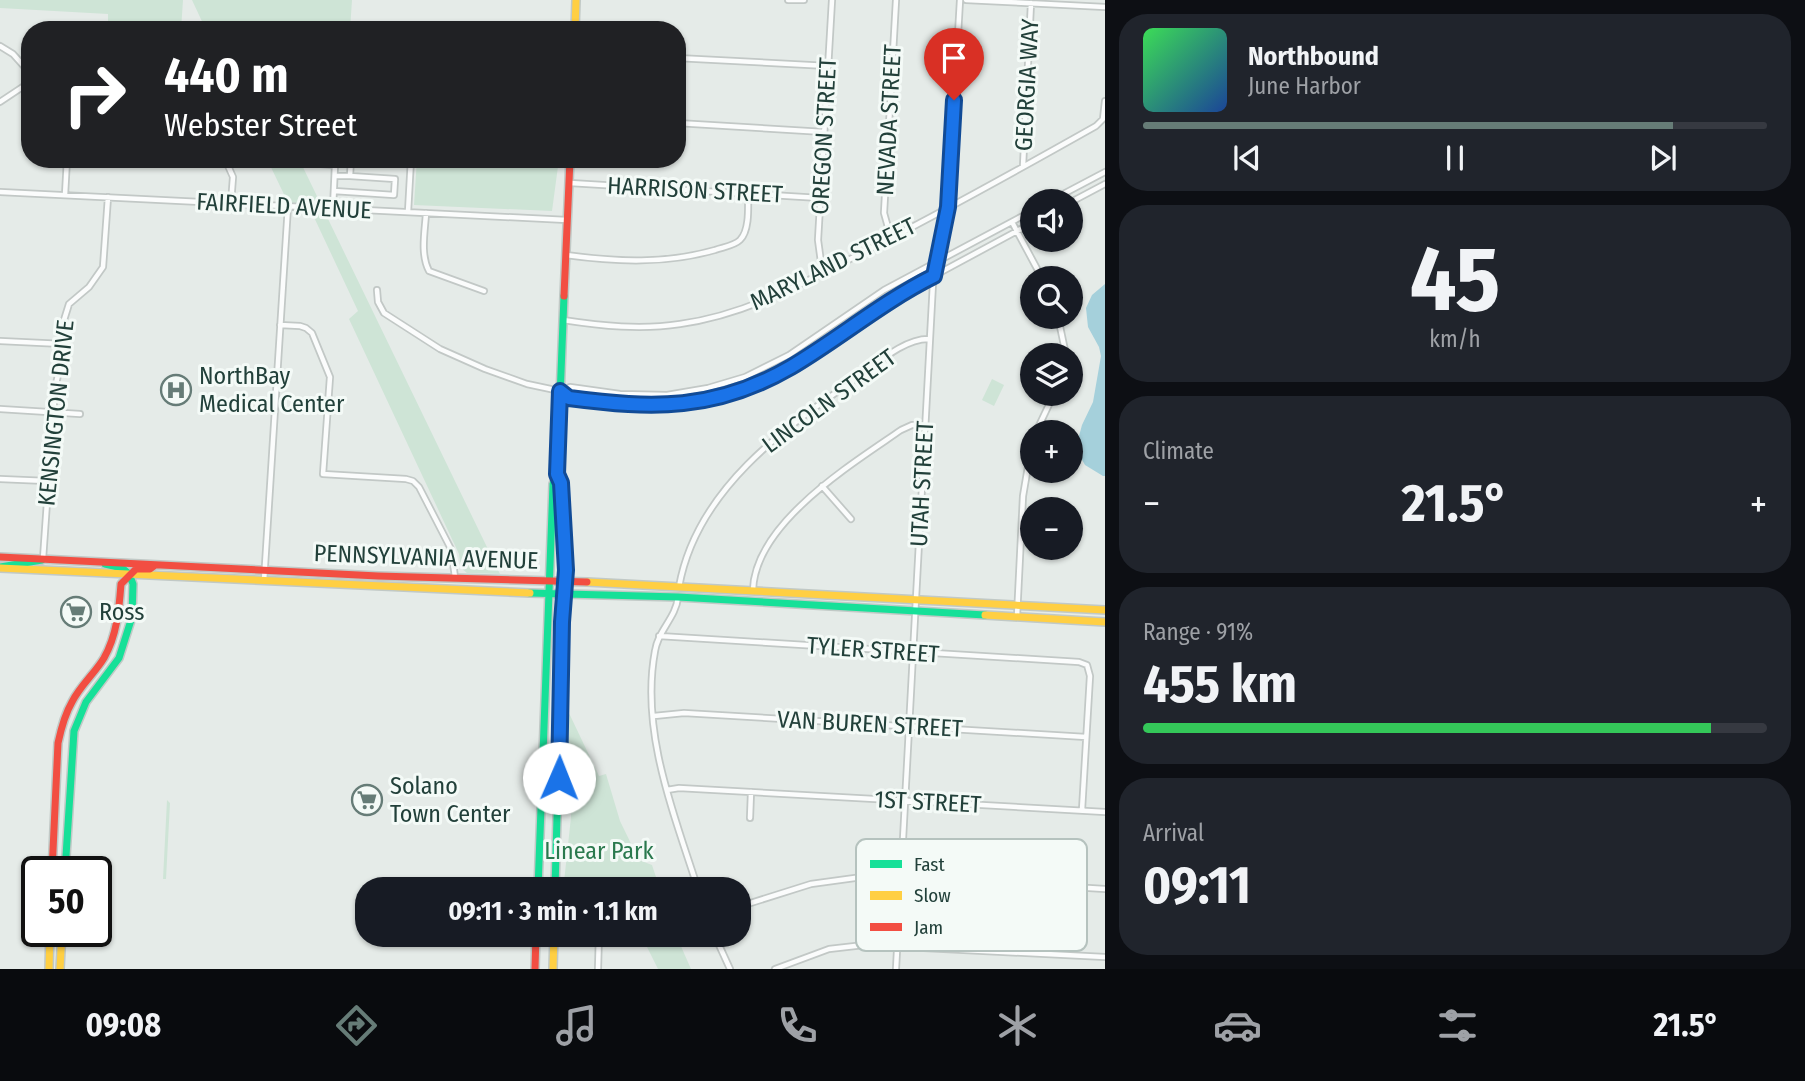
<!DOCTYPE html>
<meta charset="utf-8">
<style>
body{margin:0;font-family:"Fira Sans Condensed",sans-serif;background:#20242c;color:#f1f3f6;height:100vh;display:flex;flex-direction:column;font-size:26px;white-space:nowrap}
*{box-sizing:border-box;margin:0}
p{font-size:23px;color:#9ea1a6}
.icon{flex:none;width:38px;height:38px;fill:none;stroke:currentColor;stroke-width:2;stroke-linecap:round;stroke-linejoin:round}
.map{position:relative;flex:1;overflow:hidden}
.drawer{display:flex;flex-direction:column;gap:14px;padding:14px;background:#0d0f14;width:700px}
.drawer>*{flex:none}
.guide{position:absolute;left:21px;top:21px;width:665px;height:147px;border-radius:28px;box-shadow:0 2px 5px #0004;background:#202124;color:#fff;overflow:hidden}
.fabs{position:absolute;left:1020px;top:189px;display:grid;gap:14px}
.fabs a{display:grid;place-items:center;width:63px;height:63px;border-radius:50%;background:#171b24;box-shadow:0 2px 5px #0004;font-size:35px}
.speed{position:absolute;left:21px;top:856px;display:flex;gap:14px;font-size:35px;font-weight:700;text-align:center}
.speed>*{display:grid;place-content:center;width:91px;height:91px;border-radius:50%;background:#171b24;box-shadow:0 2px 5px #0004;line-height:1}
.speed .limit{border:4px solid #111;border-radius:10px;background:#fff;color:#111}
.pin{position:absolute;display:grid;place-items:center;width:60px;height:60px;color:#fff;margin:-72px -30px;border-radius:50% 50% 50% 0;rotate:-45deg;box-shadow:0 0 7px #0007}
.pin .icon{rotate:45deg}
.me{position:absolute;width:77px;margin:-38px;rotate:1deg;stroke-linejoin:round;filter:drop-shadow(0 0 5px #0008)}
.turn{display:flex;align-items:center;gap:24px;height:147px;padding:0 28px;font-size:32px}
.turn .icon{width:91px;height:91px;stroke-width:2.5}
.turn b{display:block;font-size:49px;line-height:60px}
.big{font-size:52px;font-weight:700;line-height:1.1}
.drawer .card{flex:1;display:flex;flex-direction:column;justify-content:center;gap:10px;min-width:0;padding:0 24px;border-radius:28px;background:#20242c}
.drawer .dial{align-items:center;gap:0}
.dial b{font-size:91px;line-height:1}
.song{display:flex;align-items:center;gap:21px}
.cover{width:84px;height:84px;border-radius:10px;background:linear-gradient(135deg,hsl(130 70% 55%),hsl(220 70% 35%))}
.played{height:7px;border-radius:4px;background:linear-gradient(90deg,#667c77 85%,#363941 85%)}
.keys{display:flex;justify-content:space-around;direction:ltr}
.heat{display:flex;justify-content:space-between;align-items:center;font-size:38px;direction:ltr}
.charge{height:10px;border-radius:5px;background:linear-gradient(90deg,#34c759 91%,#363941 0)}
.trip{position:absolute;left:355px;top:877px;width:396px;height:70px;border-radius:28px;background:#171b24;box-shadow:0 2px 5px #0004;font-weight:700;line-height:70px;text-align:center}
.tabs{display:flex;height:112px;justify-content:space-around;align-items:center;background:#090b0e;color:#9ea1a6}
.tabs .icon{width:49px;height:49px}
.tabs .on{color:#667c77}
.tabs b{font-size:32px;color:#f1f3f6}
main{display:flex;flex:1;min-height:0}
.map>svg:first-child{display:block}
.green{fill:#cee4d6}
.water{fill:#a5d0db}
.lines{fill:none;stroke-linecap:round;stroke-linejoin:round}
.street-casing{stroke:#c2c8c6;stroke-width:8}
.fast-casing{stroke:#c1c9c6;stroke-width:10}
.slow-casing{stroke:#c1c9c6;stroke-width:10}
.jam-casing{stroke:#c1c9c6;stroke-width:10}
.street{stroke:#fbfcfc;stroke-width:4.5}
.fast{stroke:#16e098;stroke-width:7}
.slow{stroke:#ffcf43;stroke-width:7}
.jam{stroke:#f24e42;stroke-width:7}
.route-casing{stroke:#114b97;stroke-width:18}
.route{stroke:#1a73e8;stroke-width:12}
.labels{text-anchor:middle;stroke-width:6;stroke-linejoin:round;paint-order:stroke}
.street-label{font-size:24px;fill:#22403a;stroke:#f4faf7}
.poi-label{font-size:24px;fill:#22403a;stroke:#f4faf7;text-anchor:start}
.park-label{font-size:24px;fill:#2a794e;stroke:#f4faf7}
.key{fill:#f4faf7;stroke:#b5c2be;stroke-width:2}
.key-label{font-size:19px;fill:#22403a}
</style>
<main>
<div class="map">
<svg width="1105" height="969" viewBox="0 0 1105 969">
<rect width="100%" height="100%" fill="#e5ebe8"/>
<!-- green -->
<path class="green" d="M 0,0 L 183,0 L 181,30 L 108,30 L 108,14 L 0,8 Z
M 192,0 L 352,0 L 350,30 L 206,30 Z
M 267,159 L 299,159 L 500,574 L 467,573 L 461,568 L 459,554 L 349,319 L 358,311 L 312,213 L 292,211 Z
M 417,159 L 559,159 L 552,211 L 414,205 Z
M 992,379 L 1004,385 L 994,406 L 982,400 Z
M 568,711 L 599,776 L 606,774 L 620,821 L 639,860 L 652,865 L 660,889 L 618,889 L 615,884 L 564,882 L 571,817 Z
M 167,800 L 170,803 L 166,879 L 163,879 Z
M 641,935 L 676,935 L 691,969 L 658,969 Z"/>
<!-- water -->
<path class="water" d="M 1105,284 L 1105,476 L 1103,476 L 1085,465 L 1081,458 L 1079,436 L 1082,425 L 1093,402 L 1101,356 L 1099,347 L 1088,327 L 1086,308 L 1092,295 Z"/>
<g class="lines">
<!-- street casing -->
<g class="street-casing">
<path id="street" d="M 788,0 L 804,0
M 966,0 L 1105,7
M 0,46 L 13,54 L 30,73
M 677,58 L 828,66
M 0,102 L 30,82
M 677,123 L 824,132
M 225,159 L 233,177 L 231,203
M 305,159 L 307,163 L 335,165 L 333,208
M 1023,166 L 1031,3
M 335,176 L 350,176 L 351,159
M 570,183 L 820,198
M 334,191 L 394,195 L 395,179 L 350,176
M 0,192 L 567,220
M 65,195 L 67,159
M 1050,201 L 1105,172
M 1071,202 L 1105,184
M 408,212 L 411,159
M 426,213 C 425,231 420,254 429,271 L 484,291
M 1012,222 L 1042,278
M 891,238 L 884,213 L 896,0
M 566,255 C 617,262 666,264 715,250 C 723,247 734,246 740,240 C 750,230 748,206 748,193
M 826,271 L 821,262 L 818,240 L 832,0
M 377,290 L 378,302 L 384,313 L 440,349 L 485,369 L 527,384 L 560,391 L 569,398 L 618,405 L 667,406 L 722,396 L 768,379 L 806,357 L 889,300 L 1032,223
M 1058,317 L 1066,355
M 563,320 C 602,326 641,330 680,324 C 746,315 803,283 862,253 C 941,213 1018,170 1096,126 L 1103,119 L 1105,101
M 280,325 L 300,326 L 306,328 L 312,333 L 330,377 L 323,474 L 406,479 L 413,481 L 419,487 L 451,549 L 455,577
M 0,341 L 63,344
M 561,391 L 570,387 L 620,394 L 667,395 L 708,388 L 745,377 L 789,355 L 884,290 L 1032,211
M 0,409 L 80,414
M 1036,432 L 1054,394
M 0,479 L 47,481
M 822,486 L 851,519
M 43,559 L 55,388 L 62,358 L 64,320 L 69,304 L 89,287 L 103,267 L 108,197
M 264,581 L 288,206
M 679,587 C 696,490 784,428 860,376 C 879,362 905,338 930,339
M 753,590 C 755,523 852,464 901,430 L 912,425 L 926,425
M 678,597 C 676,618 658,630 655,651 C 640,731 674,814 698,889
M 1017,616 L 1023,496 L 1032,443
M 659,636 L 1079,662 L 1087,665 L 1090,676 L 1082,810
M 654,716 L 684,713 L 1086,737
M 667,790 L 679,788 L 1105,812
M 750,818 L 751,792
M 738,907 L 811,884 L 862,877 L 962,880 L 1105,889
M 714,934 L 730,969
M 598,969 L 599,934
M 775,969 L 829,949 L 864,945 L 1105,957
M 896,969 L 933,283 L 948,207 L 960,0"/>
</g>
<!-- fast casing -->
<g class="fast-casing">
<path id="fast" d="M 0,567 L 42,560
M 530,593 L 678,597 L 985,615
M 65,872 L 74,731 L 86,702 L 119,658 L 132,617 L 133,584 L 129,574 L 122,568 L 105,564
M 538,889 L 553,484 L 557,474 L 564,296
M 555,889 L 563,602 L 566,569 L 561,483 L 557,474"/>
</g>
<!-- slow casing -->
<g class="slow-casing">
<path id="slow" d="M 575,30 L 576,0
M 0,568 L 530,593
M 587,582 L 1105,610
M 985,615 L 1105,622
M 49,969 L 50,931
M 60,969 L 62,931
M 553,969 L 554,934"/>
</g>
<!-- jam casing -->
<g class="jam-casing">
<path id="jam" d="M 564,296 L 570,159
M 0,557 L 378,576 L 587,582
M 52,872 L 58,743 C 61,729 65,714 72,702 C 80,686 95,673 104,658 C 117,635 119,610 121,584 L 136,569 L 150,569 L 154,566
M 535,969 L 536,934"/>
</g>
<!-- street -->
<use href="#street" class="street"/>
<!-- fast -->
<use href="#fast" class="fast"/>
<!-- slow -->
<use href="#slow" class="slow"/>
<!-- jam -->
<use href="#jam" class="jam"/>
</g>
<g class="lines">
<!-- route casing -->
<g class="route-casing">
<path id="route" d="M 559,778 L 562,622 L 566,570 L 561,483 L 557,474 L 560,391 L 569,398 C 653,409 715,411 791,367 C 840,338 882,302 934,276 L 948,207 L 954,100"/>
</g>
<!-- route -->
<use href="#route" class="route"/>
</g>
<!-- icons -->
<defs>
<g id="hospital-ring" transform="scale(1.575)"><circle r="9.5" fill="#f4faf7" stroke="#667c77" stroke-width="1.5"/><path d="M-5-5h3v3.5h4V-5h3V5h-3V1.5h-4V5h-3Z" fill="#667c77"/></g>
<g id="supermarket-ring" transform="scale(1.575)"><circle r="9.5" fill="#f4faf7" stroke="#667c77" stroke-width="1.5"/><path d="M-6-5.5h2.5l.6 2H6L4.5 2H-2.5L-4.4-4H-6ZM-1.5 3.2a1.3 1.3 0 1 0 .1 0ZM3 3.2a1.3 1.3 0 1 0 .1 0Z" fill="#667c77"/></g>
</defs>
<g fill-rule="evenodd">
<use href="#hospital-ring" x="176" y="390"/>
<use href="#supermarket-ring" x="76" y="612"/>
<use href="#supermarket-ring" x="367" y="800"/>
</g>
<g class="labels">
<!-- street labels -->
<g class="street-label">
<text transform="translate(1027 85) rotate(-87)" y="8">GEORGIA WAY</text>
<text transform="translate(889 120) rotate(-87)" y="8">NEVADA STREET</text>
<text transform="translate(824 136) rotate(-87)" y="8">OREGON STREET</text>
<text transform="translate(695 190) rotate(3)" y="8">HARRISON STREET</text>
<text transform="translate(284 206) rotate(3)" y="8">FAIRFIELD AVENUE</text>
<text transform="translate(833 264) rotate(-26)" y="8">MARYLAND STREET</text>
<text transform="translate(829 401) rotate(-36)" y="8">LINCOLN STREET</text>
<text transform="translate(56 413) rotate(-84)" y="8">KENSINGTON DRIVE</text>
<text transform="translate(922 484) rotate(-87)" y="8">UTAH STREET</text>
<text transform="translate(426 557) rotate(2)" y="8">PENNSYLVANIA AVENUE</text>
<text transform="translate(873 650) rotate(4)" y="8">TYLER STREET</text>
<text transform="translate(870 724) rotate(3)" y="8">VAN BUREN STREET</text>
<text transform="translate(928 802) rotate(3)" y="8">1ST STREET</text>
</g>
<!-- poi labels -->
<g class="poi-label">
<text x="199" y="384">NorthBay<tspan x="199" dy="28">Medical Center</tspan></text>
<text x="99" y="620">Ross</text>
<text x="390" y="794">Solano<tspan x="390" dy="28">Town Center</tspan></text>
</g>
<!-- park labels -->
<g class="park-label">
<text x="599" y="859">Linear Park</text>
</g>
</g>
<!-- legend -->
<rect x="856" y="839" width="231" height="112" rx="10" class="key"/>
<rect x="870" y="860" width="32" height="8" fill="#16e098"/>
<rect x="870" y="891" width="32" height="9" fill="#ffcf43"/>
<rect x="870" y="923" width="32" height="8" fill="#f24e42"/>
<g class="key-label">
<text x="914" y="871">Fast</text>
<text x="914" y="902">Slow</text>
<text x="914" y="934">Jam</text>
</g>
</svg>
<div class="fabs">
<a><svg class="icon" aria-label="sound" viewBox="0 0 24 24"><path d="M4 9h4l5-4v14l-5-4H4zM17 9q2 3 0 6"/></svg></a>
<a><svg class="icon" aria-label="search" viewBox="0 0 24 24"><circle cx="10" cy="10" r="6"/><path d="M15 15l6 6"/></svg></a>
<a><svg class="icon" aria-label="layers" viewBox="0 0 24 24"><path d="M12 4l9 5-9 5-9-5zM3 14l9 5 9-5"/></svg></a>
<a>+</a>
<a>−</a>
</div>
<div class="speed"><div class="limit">50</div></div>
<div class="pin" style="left:954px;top:100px;background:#d93025"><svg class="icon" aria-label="arrive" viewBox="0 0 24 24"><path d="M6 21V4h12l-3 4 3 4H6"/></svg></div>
<svg class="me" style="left:559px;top:778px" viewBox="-20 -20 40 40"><circle r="19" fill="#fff"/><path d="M0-13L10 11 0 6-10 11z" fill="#1a73e8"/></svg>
<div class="trip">09:11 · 3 min · 1.1 km</div>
<div class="guide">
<div class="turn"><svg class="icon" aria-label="right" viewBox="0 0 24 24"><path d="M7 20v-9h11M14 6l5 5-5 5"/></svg><div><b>440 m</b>Webster Street</div></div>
</div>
</div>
<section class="drawer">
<div class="card">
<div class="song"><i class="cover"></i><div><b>Northbound</b><p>June Harbor</p></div></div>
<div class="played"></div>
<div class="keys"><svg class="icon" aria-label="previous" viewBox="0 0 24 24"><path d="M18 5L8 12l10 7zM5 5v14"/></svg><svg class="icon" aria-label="pause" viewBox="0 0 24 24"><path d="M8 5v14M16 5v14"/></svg><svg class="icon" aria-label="next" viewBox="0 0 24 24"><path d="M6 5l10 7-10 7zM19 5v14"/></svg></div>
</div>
<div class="card dial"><b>45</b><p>km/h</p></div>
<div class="card"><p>Climate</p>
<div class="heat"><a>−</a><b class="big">21.5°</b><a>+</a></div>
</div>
<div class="card"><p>Range · 91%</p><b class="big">455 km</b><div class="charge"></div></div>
<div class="card"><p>Arrival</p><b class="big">09:11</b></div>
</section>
</main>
<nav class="tabs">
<b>09:08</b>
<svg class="icon on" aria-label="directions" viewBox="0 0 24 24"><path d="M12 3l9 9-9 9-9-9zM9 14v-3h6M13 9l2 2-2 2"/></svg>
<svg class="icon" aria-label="music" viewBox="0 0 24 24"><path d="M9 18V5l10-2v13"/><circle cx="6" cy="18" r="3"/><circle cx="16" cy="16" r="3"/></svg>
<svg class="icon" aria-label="phone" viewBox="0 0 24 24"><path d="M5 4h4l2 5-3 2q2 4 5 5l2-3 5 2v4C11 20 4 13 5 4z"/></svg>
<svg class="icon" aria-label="climate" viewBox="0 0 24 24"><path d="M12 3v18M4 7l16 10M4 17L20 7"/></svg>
<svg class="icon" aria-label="car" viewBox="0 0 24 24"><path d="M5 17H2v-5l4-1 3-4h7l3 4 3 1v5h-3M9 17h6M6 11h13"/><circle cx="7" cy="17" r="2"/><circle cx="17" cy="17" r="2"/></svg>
<svg class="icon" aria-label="filters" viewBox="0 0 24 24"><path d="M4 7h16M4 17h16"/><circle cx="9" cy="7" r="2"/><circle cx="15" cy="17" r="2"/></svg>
<b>21.5°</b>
</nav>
